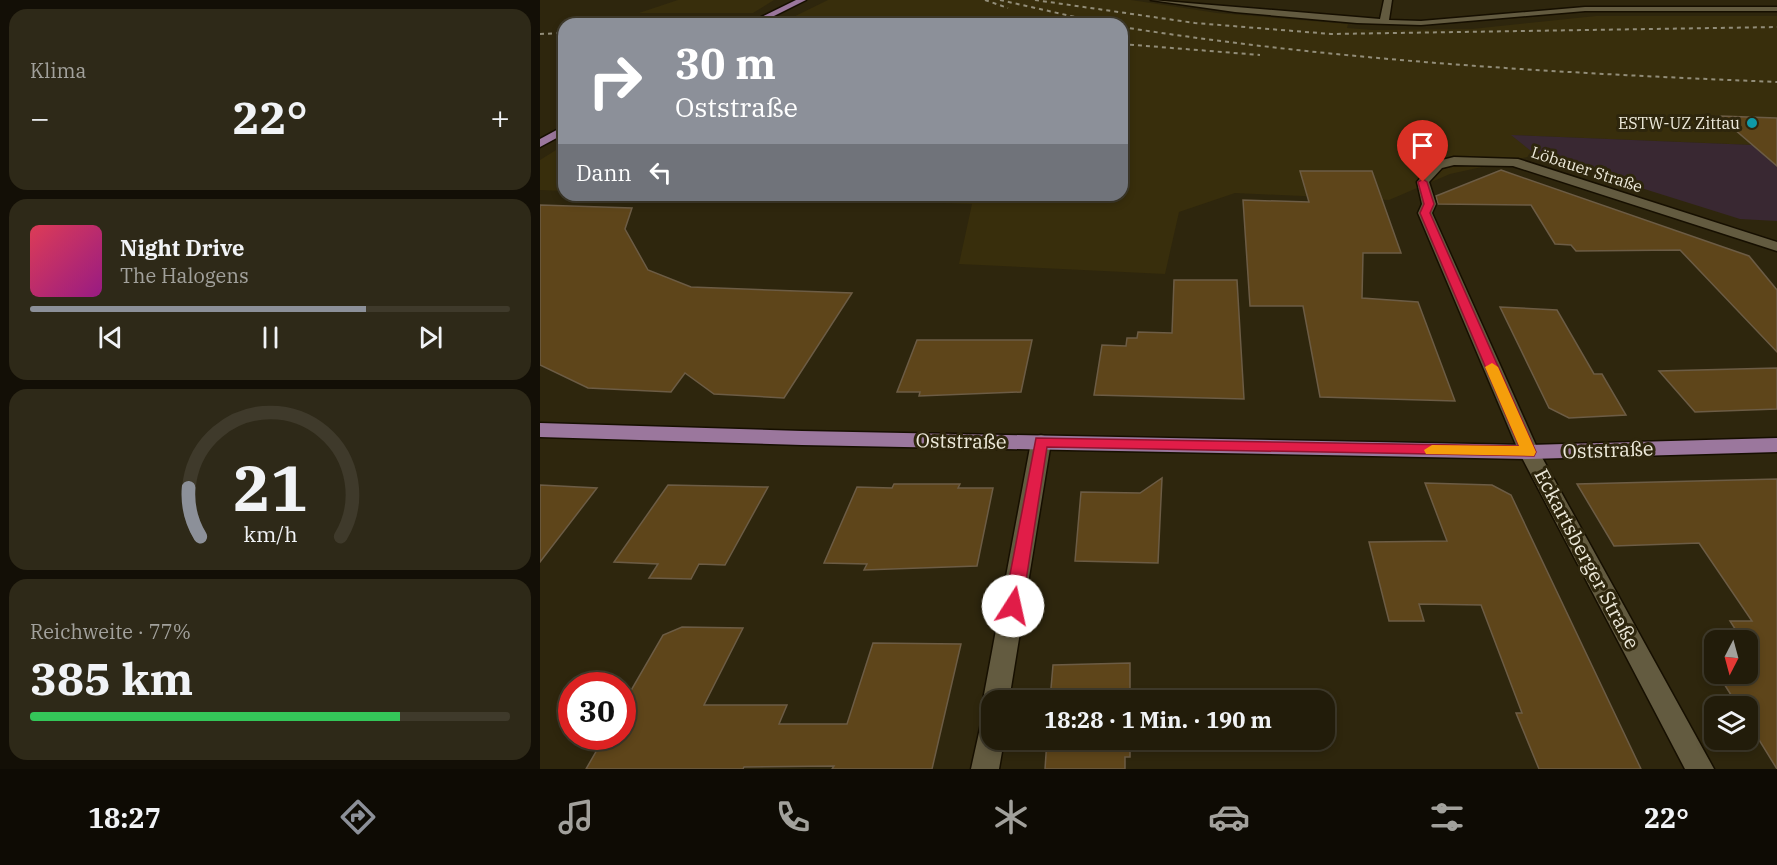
<!DOCTYPE html>
<html lang="de">
<meta charset="utf-8">
<style>
body{margin:0;font-family:"IBM Plex Serif",serif;background:#2e2918;color:#f1f3f6;height:100vh;display:flex;flex-direction:column;font-size:22px;white-space:nowrap}
*{box-sizing:border-box;margin:0}
p{font-size:20px;color:#a2a19c}
.icon{flex:none;width:33px;height:33px;fill:none;stroke:currentColor;stroke-width:2;stroke-linecap:round;stroke-linejoin:round}
.map{position:relative;flex:1;overflow:hidden}
.panel{display:flex;flex-direction:column;gap:9px;padding:9px;background:#130f06;width:540px}
.panel>*{flex:none}
.banner{position:absolute;left:18px;top:18px;width:570px;height:183px;border-radius:18px;box-shadow:0 3px 9px #0003,0 0 0 2px #3f3a2b;background:#8c9099;color:#fff;overflow:hidden}
.needle{width:39px;rotate:186deg}
.controls{position:absolute;left:1164px;top:630px;display:grid;gap:12px}
.controls a{display:grid;place-items:center;width:54px;height:54px;border-radius:12px;background:#221c0a;box-shadow:0 3px 9px #0003,0 0 0 2px #3f3a2b;font-size:30px}
.speed{position:absolute;left:18px;top:672px;display:flex;gap:12px;font-size:30px;font-weight:700;text-align:center}
.speed>*{display:grid;place-content:center;width:78px;height:78px;border-radius:50%;background:#221c0a;box-shadow:0 3px 9px #0003,0 0 0 2px #3f3a2b;line-height:1}
.speed .limit{border:9px solid #d22;background:#fff;color:#111}
.pin{position:absolute;display:grid;place-items:center;width:51px;height:51px;color:#fff;margin:-62px -26px;border-radius:50% 50% 50% 0;rotate:-45deg;box-shadow:0 0 6px #0007}
.pin .icon{rotate:45deg}
.me{position:absolute;width:66px;margin:-33px;rotate:10deg;stroke-linejoin:round;filter:drop-shadow(0 0 4px #0008)}
.turn{display:flex;align-items:center;gap:21px;height:126px;padding:0 18px;font-size:27px}
.turn .icon{width:78px;height:78px;stroke-width:2.5}
.turn b{display:block;font-size:42px;line-height:51px}
.then{display:flex;align-items:center;height:57px;padding:0 18px;background:#0003;gap:12px;font-size:22px}
.big{font-size:45px;font-weight:800;line-height:1.1}
.panel .tile{flex:1;display:flex;flex-direction:column;justify-content:center;gap:9px;min-width:0;padding:0 21px;border-radius:18px;background:#2e2918}
.panel .dial{align-items:center;gap:0}
.dial svg{height:156px;overflow:visible;fill:none;stroke:#3f3a2b;stroke-width:7;stroke-linecap:round;text-anchor:middle}
.dial text{fill:#f1f3f6;stroke:none}
.song{display:flex;align-items:center;gap:18px}
.cover{width:72px;height:72px;border-radius:9px;background:linear-gradient(135deg,hsl(350 70% 55%),hsl(310 70% 35%))}
.played{height:6px;border-radius:3px;background:linear-gradient(90deg,#8c9099 70%,#3f3a2b 70%)}
.keys{display:flex;justify-content:space-around;direction:ltr}
.heat{display:flex;justify-content:space-between;align-items:center;font-size:33px;direction:ltr}
.charge{height:9px;border-radius:4px;background:linear-gradient(90deg,#34c759 77%,#3f3a2b 0)}
.trip{position:absolute;left:441px;top:690px;width:354px;height:60px;border-radius:18px;background:#221c0a;box-shadow:0 3px 9px #0003,0 0 0 2px #3f3a2b;font-weight:800;line-height:60px;text-align:center}
.tab-bar{display:flex;height:96px;justify-content:space-around;align-items:center;background:#0e0b04;color:#a2a19c}
.tab-bar .icon{width:42px;height:42px}
.tab-bar .active{color:#8c9099}
.tab-bar b{font-size:27px;color:#f1f3f6}
main{display:flex;flex:1;min-height:0}
.map>svg:first-child{display:block}
.built{fill:#382e0c}
.industrial{fill:#392832}
.building{fill:#5e451a;stroke:#6c5c45;stroke-width:1.5}
.lines{fill:none;stroke-linecap:round;stroke-linejoin:round}
.minor-casing{stroke:#160f00;stroke-width:3}
.major-casing{stroke:#160f00;stroke-width:3}
.minor{fill:#635b40;fill-rule:evenodd}
.major{fill:#9b779d;fill-rule:evenodd}
.rail{stroke:#928d79;stroke-width:2;stroke-dasharray:4 4;stroke-linecap:butt}
.route{fill:#e11d48;stroke:#92132f;stroke-width:1.5}
.slow{fill:#f59e0b}
.culture-dot{fill:#0f9aa8;stroke:#2e260d;stroke-width:2}
.labels{text-anchor:middle;stroke-width:6;stroke-linejoin:round;paint-order:stroke}
.far-poi-label{font-size:16px;fill:#ede9da;stroke:#2e260d;text-anchor:end}
.far-street-label{font-size:16px;fill:#ede9da;stroke:#2e260d}
.street-label{font-size:20px;fill:#ede9da;stroke:#2e260d}
</style>
<main>
<section class="panel">
<div class="tile"><p>Klima</p>
<div class="heat"><a>−</a><b class="big">22°</b><a>+</a></div>
</div>
<div class="tile">
<div class="song"><i class="cover"></i><div><b>Night Drive</b><p>The Halogens</p></div></div>
<div class="played"></div>
<div class="keys"><svg class="icon" aria-label="previous" viewBox="0 0 24 24"><path d="M18 5L8 12l10 7zM5 5v14"/></svg><svg class="icon" aria-label="pause" viewBox="0 0 24 24"><path d="M8 5v14M16 5v14"/></svg><svg class="icon" aria-label="next" viewBox="0 0 24 24"><path d="M6 5l10 7-10 7zM19 5v14"/></svg></div>
</div>
<div class="tile dial"><svg viewBox="0 0 100 80">
<path d="M14 69A42 42 0 1 1 86 69"/>
<path d="M14 69A42 42 0 0 1 8 44" stroke="#8c9099"/>
<text x="50" y="56" font-size="32" font-weight="700">21</text>
<text x="50" y="72" font-size="11">km/h</text>
</svg></div>
<div class="tile"><p>Reichweite · 77%</p><b class="big">385 km</b><div class="charge"></div></div>
</section>
<div class="map">
<svg width="1237" height="769" viewBox="0 0 1237 769">
<rect width="100%" height="100%" fill="#2e260d"/>
<!-- built -->
<path class="built" d="M 138,0 L 234,0 L 213,13 L 99,13 Z
M 288,0 L 591,0 L 677,13 L 808,24 L 807,28 L 833,30 L 932,29 L 1056,16 L 1237,16 L 1237,146 L 972,135 L 996,155 L 910,174 L 849,200 L 695,193 L 639,212 L 625,274 L 419,264 L 432,204 L 158,195 L 582,195 L 582,24 L 239,24 Z
M 24,145 L 24,191 L 0,190 L 0,160 Z"/>
<!-- industrial -->
<path class="industrial" d="M 971,135 L 1237,146 L 1237,221 L 1200,219 L 996,155 Z"/>
<!-- building -->
<path class="building" d="M 1179,116 L 1237,118 L 1237,166 Z
M 961,170 L 1209,256 L 1237,290 L 1237,352 L 1140,250 L 1036,251 L 1031,245 L 1015,244 L 991,205 L 898,204 L 896,196 Z
M 760,171 L 832,171 L 861,253 L 823,253 L 822,298 L 878,302 L 915,401 L 780,397 L 763,306 L 710,306 L 703,200 L 769,202 Z
M 0,205 L 92,208 L 85,229 L 108,270 L 151,287 L 312,293 L 244,398 L 174,394 L 145,373 L 131,392 L 48,388 L 0,365 Z
M 634,280 L 697,280 L 704,399 L 554,395 L 562,345 L 586,346 L 587,338 L 597,338 L 598,332 L 632,333 Z
M 960,307 L 1017,310 L 1054,374 L 1062,374 L 1086,415 L 1029,418 L 1009,408 Z
M 377,340 L 492,340 L 481,392 L 379,396 L 380,392 L 357,392 Z
M 1237,368 L 1237,409 L 1155,412 L 1119,371 Z
M 622,478 L 618,563 L 535,561 L 541,492 L 600,493 Z
M 1237,479 L 1237,769 L 1208,722 L 1208,706 L 1198,706 L 1181,679 L 1193,680 L 1189,674 L 1208,674 L 1208,640 L 1174,640 L 1174,650 L 1167,639 L 1201,638 L 1190,621 L 1212,621 L 1159,543 L 1074,546 L 1037,484 Z
M 885,483 L 952,485 L 971,495 L 1101,769 L 999,769 L 976,713 L 982,713 L 941,605 L 879,604 L 884,621 L 849,621 L 829,542 L 907,541 Z
M 354,484 L 420,484 L 418,488 L 453,488 L 437,566 L 324,570 L 327,564 L 284,563 L 317,487 L 352,488 Z
M 0,485 L 57,488 L 0,562 Z
M 128,485 L 228,487 L 185,565 L 159,564 L 151,579 L 109,578 L 118,564 L 74,562 Z
M 142,627 L 203,628 L 164,705 L 247,705 L 239,724 L 307,724 L 333,643 L 421,644 L 392,769 L 292,769 L 294,766 L 204,767 L 203,769 L 46,769 L 65,736 L 82,736 L 82,706 L 123,635 Z
M 590,663 L 590,700 L 510,700 L 513,665 Z
M 507,740 L 590,740 L 590,757 L 585,757 L 585,769 L 505,769 Z"/>
<g class="lines">
<!-- minor casing -->
<g class="minor-casing">
<path id="minor" d="M 611,0 L 840,19 L 844,0 L 852,0 L 849,20 L 881,21 L 1045,7 L 1237,7 L 1237,11 L 1045,11 L 881,25 L 817,23 L 695,12 Z
M 914,157 L 978,159 L 1237,242 L 1237,251 L 973,166 L 914,165 L 902,168 L 889,182 L 896,204 L 892,213 L 999,452 L 1174,769 L 1145,769 L 979,452 L 878,213 L 882,204 L 877,182 L 894,162 Z
M 501,435 L 508,437 L 511,442 L 469,700 L 452,700 L 452,711 L 447,709 L 443,700 L 491,442 L 494,437 Z
M 452,716 L 452,740 L 464,740 L 459,769 L 431,769 L 442,719 Z"/>
</g>
<!-- major casing -->
<g class="major-casing">
<path id="major" d="M 256,0 L 266,0 L 218,24 L 207,24 Z
M 24,126 L 24,134 L 0,147 L 0,139 Z
M 0,423 L 262,431 L 989,445 L 1237,438 L 1237,452 L 989,459 L 262,445 L 0,437 Z"/>
</g>
<!-- minor -->
<use href="#minor" class="minor"/>
<!-- major -->
<use href="#major" class="major"/>
<!-- rail -->
<path class="rail" d="M 445,0 L 468,8
M 460,0 L 566,24
M 495,0 L 655,23 L 791,34 L 1237,27
M 582,27 C 799,61 1017,73 1237,82
M 0,34 L 24,33
M 582,44 L 720,55"/>
</g>
<!-- route -->
<path class="route" d="M 883,179 L 887,182 L 894,204 L 890,213 L 996,452 L 994,456 L 507,447 L 482,606 L 479,612 L 473,614 L 466,612 L 464,606 L 496,438 L 979,446 L 880,213 L 884,204 L 878,182 Z"/>
<!-- slow -->
<path class="slow" d="M 952,363 L 958,367 L 996,452 L 994,456 L 886,454 L 884,450 L 892,445 L 979,446 L 945,367 Z"/>
<!-- markers -->
<circle class="culture-dot" cx="1212" cy="123" r="6"/>
<g class="labels">
<!-- far-poi labels -->
<g class="far-poi-label">
<text x="1200" y="129">ESTW-UZ Zittau</text>
</g>
<!-- far-street labels -->
<g class="far-street-label">
<text transform="translate(1047 169) rotate(18)" y="6">Löbauer Straße</text>
</g>
<!-- street labels -->
<g class="street-label">
<text transform="translate(421 441) rotate(1)" y="7">Oststraße</text>
<text transform="translate(1068 450) rotate(-2)" y="7">Oststraße</text>
<text transform="translate(1047 559) rotate(62)" y="7">Eckartsberger Straße</text>
</g>
</g>
</svg>
<div class="controls">
<a><svg class="needle" viewBox="-14 -14 28 28"><path d="M0-13l5 13h-10z" fill="#e53935"/><path d="M0 13l5-13h-10z" fill="#a2a19c"/></svg></a>
<a><svg class="icon" aria-label="layers" viewBox="0 0 24 24"><path d="M12 4l9 5-9 5-9-5zM3 14l9 5 9-5"/></svg></a>
</div>
<div class="speed"><div class="limit">30</div></div>
<div class="pin" style="left:883px;top:182px;background:#d93025"><svg class="icon" aria-label="arrive" viewBox="0 0 24 24"><path d="M6 21V4h12l-3 4 3 4H6"/></svg></div>
<svg class="me" style="left:473px;top:606px" viewBox="-20 -20 40 40"><circle r="19" fill="#fff"/><path d="M0-13L10 11 0 6-10 11z" fill="#e11d48"/></svg>
<div class="trip">18:28 · 1 Min. · 190 m</div>
<div class="banner">
<div class="turn"><svg class="icon" aria-label="right" viewBox="0 0 24 24"><path d="M7 20v-9h11M14 6l5 5-5 5"/></svg><div><b>30 m</b>Oststraße</div></div>
<div class="then">Dann<svg class="icon" aria-label="left" viewBox="0 0 24 24"><path d="M17 20v-9H6M10 6l-5 5 5 5"/></svg></div>
</div>
</div>
</main>
<nav class="tab-bar">
<b>18:27</b>
<svg class="icon active" aria-label="directions" viewBox="0 0 24 24"><path d="M12 3l9 9-9 9-9-9zM9 14v-3h6M13 9l2 2-2 2"/></svg>
<svg class="icon" aria-label="music" viewBox="0 0 24 24"><path d="M9 18V5l10-2v13"/><circle cx="6" cy="18" r="3"/><circle cx="16" cy="16" r="3"/></svg>
<svg class="icon" aria-label="phone" viewBox="0 0 24 24"><path d="M5 4h4l2 5-3 2q2 4 5 5l2-3 5 2v4C11 20 4 13 5 4z"/></svg>
<svg class="icon" aria-label="climate" viewBox="0 0 24 24"><path d="M12 3v18M4 7l16 10M4 17L20 7"/></svg>
<svg class="icon" aria-label="car" viewBox="0 0 24 24"><path d="M5 17H2v-5l4-1 3-4h7l3 4 3 1v5h-3M9 17h6M6 11h13"/><circle cx="7" cy="17" r="2"/><circle cx="17" cy="17" r="2"/></svg>
<svg class="icon" aria-label="filters" viewBox="0 0 24 24"><path d="M4 7h16M4 17h16"/><circle cx="9" cy="7" r="2"/><circle cx="15" cy="17" r="2"/></svg>
<b>22°</b>
</nav>
